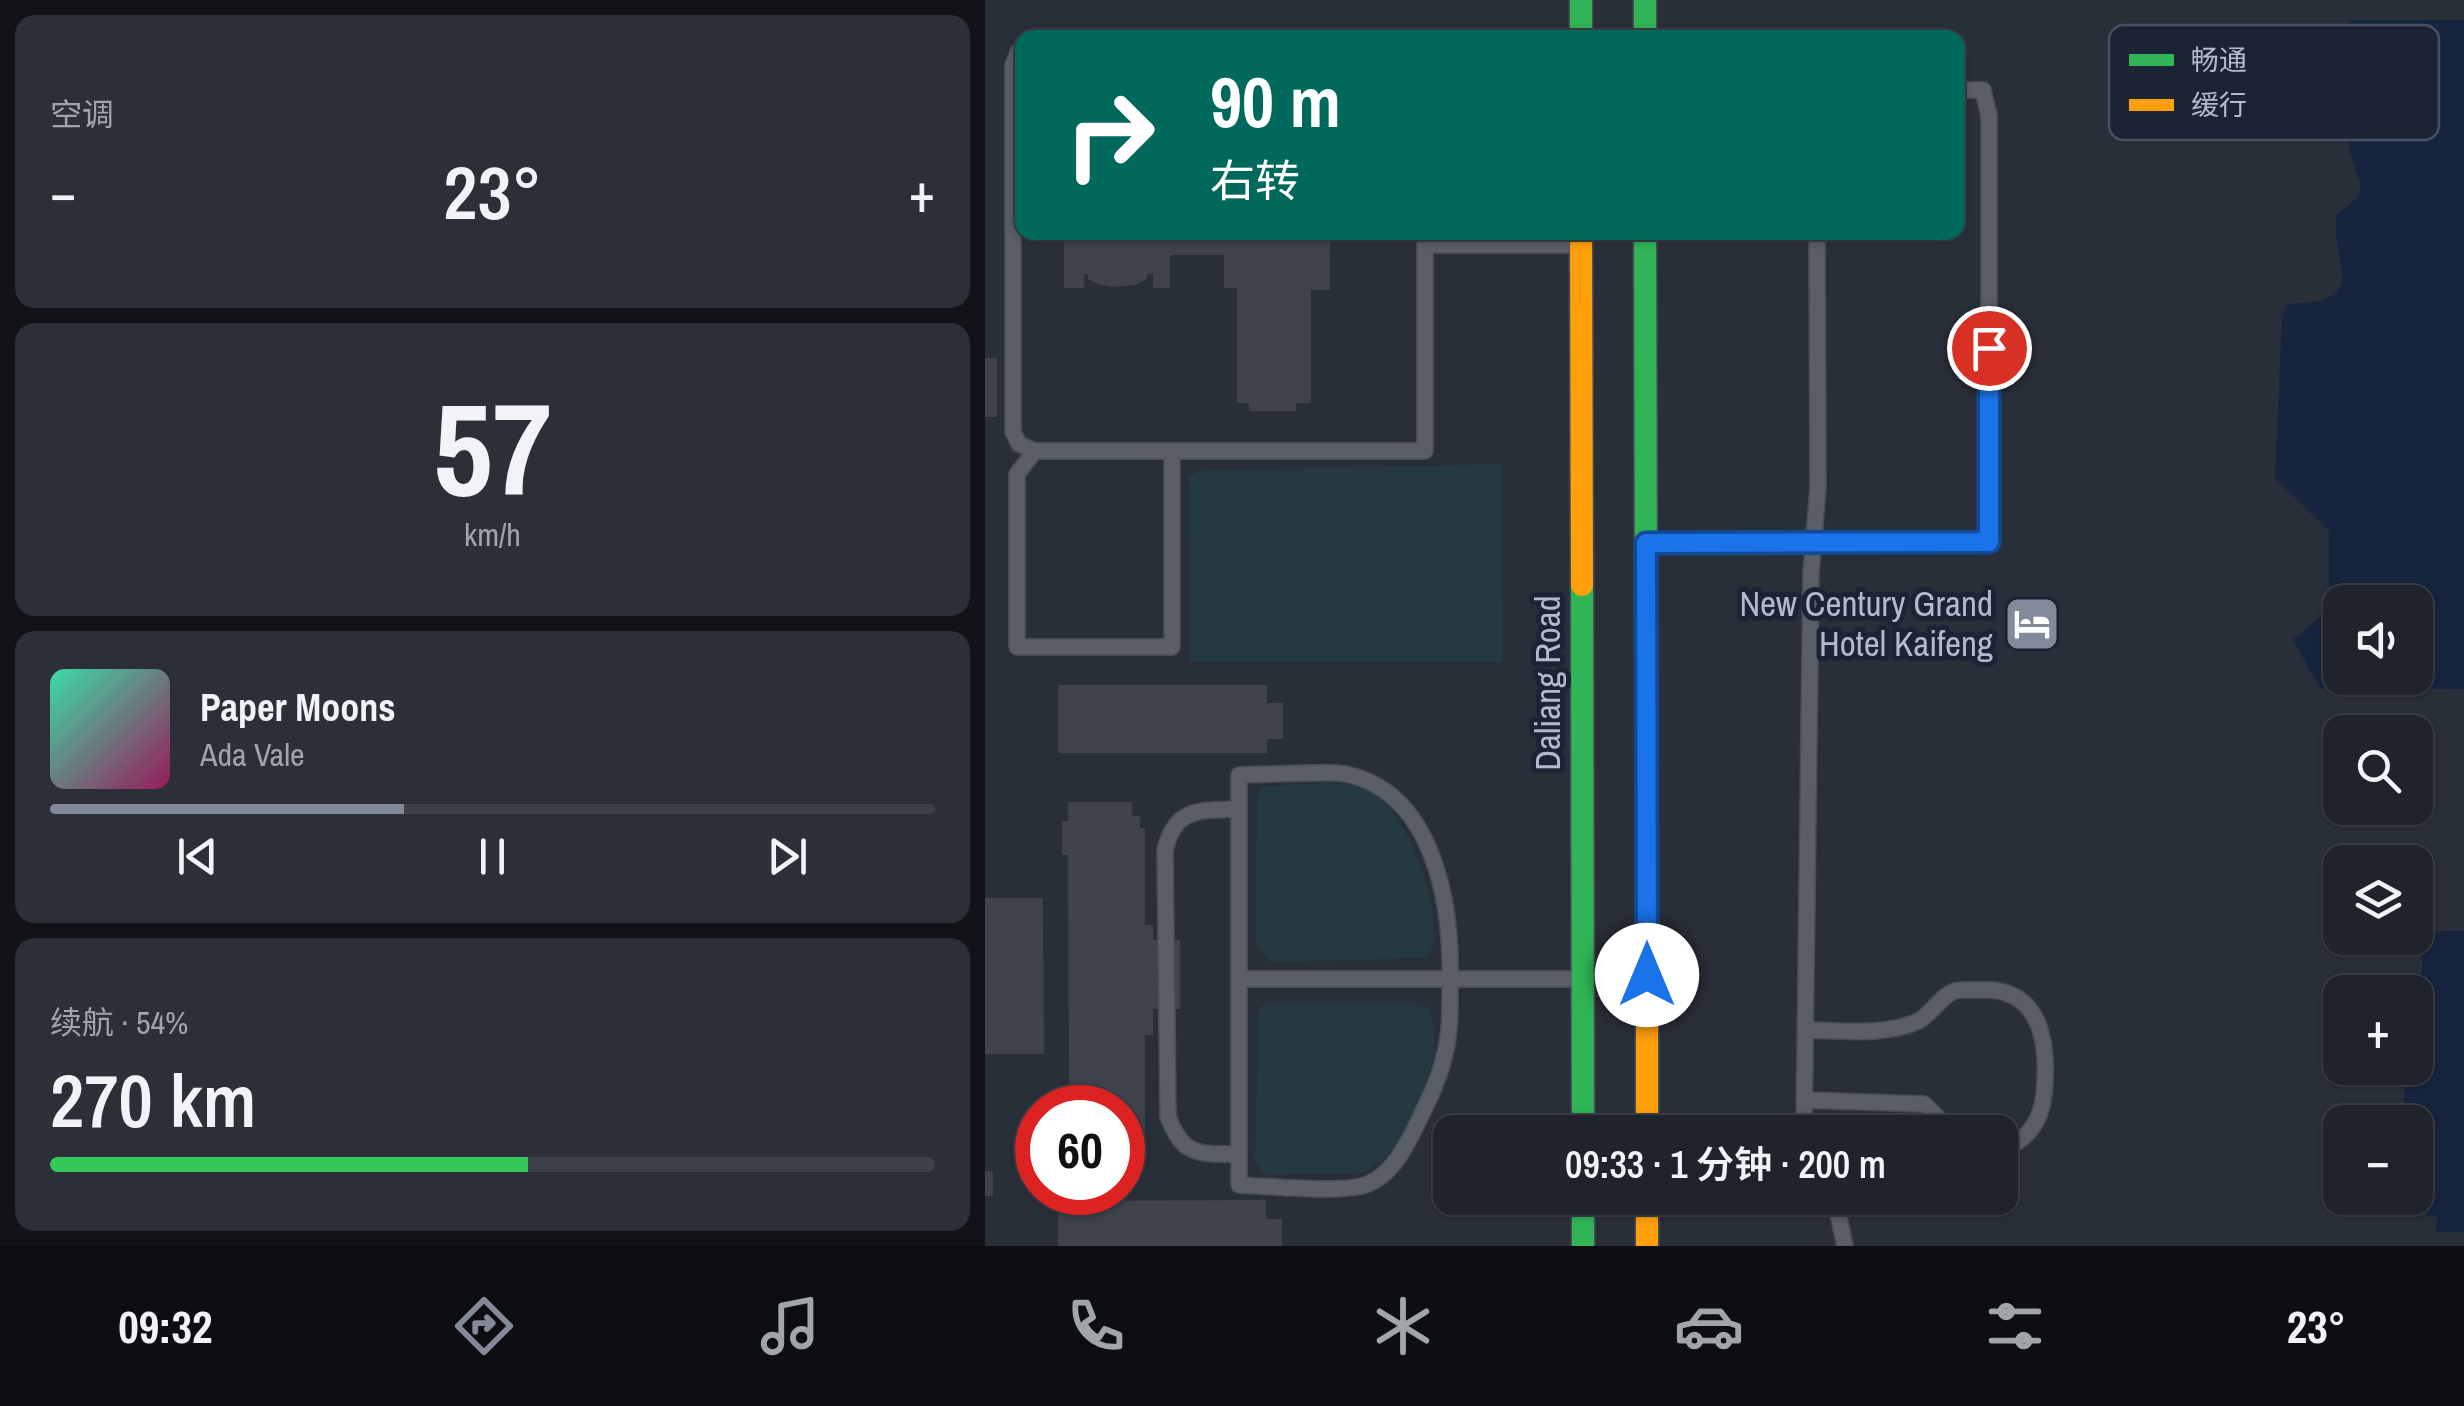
<!DOCTYPE html>
<html lang="zh">
<meta charset="utf-8">
<style>
body{margin:0;font-family:"Archivo Narrow","Noto Sans SC",sans-serif;background:#2c2f37;color:#f1f3f6;height:100vh;display:flex;flex-direction:column;font-size:38px;white-space:nowrap}
*{box-sizing:border-box;margin:0}
p{font-size:32px;color:#a1a4a9}
.icon{flex:none;width:55px;height:55px;fill:none;stroke:currentColor;stroke-width:2;stroke-linecap:round;stroke-linejoin:round}
.map{position:relative;flex:1;overflow:hidden}
.sheet{display:flex;flex-direction:column;gap:15px;padding:15px;background:#111318;width:985px}
.sheet>*{flex:none}
.banner{position:absolute;left:30px;top:30px;width:950px;height:210px;border-radius:20px;box-shadow:0 2px 8px #0004,0 0 0 2px #3c4047;background:#00695c;color:#fff;overflow:hidden}
.fabs{position:absolute;left:1338px;top:585px;display:grid;gap:20px}
.fabs a{display:grid;place-items:center;width:110px;height:110px;border-radius:20px;background:#1f232b;box-shadow:0 2px 8px #0004,0 0 0 2px #3c4047;font-size:50px}
.speed{position:absolute;left:30px;top:1085px;display:flex;gap:20px;font-size:50px;font-weight:700;text-align:center}
.speed>*{display:grid;place-content:center;width:130px;height:130px;border-radius:50%;background:#1f232b;box-shadow:0 2px 8px #0004,0 0 0 2px #3c4047;line-height:1}
.speed .limit{border:15px solid #d22;background:#fff;color:#111}
.pin{position:absolute;display:grid;place-items:center;width:85px;height:85px;color:#fff;margin:-42px;border:5px solid #fff;border-radius:50%;box-shadow:0 2px 10px #0007}
.me{position:absolute;width:110px;margin:-55px;rotate:0deg;stroke-linejoin:round;filter:drop-shadow(0 0 8px #0008)}
.turn{display:flex;align-items:center;gap:35px;height:210px;padding:0 30px;font-size:45px}
.turn .icon{width:130px;height:130px;stroke-width:2.5}
.turn b{display:block;font-size:70px;line-height:85px}
.big{font-size:75px;font-weight:600;line-height:1.1}
.sheet .widget{flex:1;display:flex;flex-direction:column;justify-content:center;gap:15px;min-width:0;padding:0 35px;border-radius:20px;background:#2c2f37}
.sheet .dial{align-items:center;gap:0}
.dial b{font-size:130px;line-height:1}
.song{display:flex;align-items:center;gap:30px}
.cover{width:120px;height:120px;border-radius:15px;background:linear-gradient(135deg,hsl(160 70% 55%),hsl(330 70% 35%))}
.played{height:10px;border-radius:5px;background:linear-gradient(90deg,#828998 40%,#3c4047 40%)}
.keys{display:flex;justify-content:space-around;direction:ltr}
.heat{display:flex;justify-content:space-between;align-items:center;font-size:55px;direction:ltr}
.charge{height:15px;border-radius:8px;background:linear-gradient(90deg,#34c759 54%,#3c4047 0)}
.trip{position:absolute;left:448px;top:1115px;width:585px;height:100px;border-radius:20px;background:#1f232b;box-shadow:0 2px 8px #0004,0 0 0 2px #3c4047;font-weight:600;line-height:100px;text-align:center}
.dock{display:flex;height:160px;justify-content:space-around;align-items:center;background:#0c0e11;color:#a1a4a9}
.dock .icon{width:70px;height:70px}
.dock .current{color:#828998}
.dock b{font-size:45px;color:#f1f3f6}
main{display:flex;flex:1;min-height:0}
.map>svg:first-child{display:block}
.green{fill:#253a40}
.water{fill:#16243e;fill-rule:evenodd}
.building{fill:#3e434c}
.lines{fill:none;stroke-linecap:round;stroke-linejoin:round}
.lane-casing{stroke:#464c56;stroke-width:18}
.fast-casing{stroke:#464c56;stroke-width:25}
.slow-casing{stroke:#464c56;stroke-width:25}
.lane{stroke:#595e67;stroke-width:15}
.fast{stroke:#30b455;stroke-width:22}
.slow{stroke:#ff9f0a;stroke-width:22}
.route-casing{stroke:#114b97;stroke-width:25}
.route{stroke:#1a73e8;stroke-width:18}
.labels{text-anchor:middle;stroke-width:10;stroke-linejoin:round;paint-order:stroke}
.poi-label{font-size:35px;fill:#b2bacb;stroke:#1b2435;text-anchor:end}
.street-label{font-size:35px;fill:#b2bacb;stroke:#1b2435}
.key{fill:#1b2435;stroke:#485162;stroke-width:2.5}
.key-label{font-size:28px;fill:#b2bacb}
</style>
<main>
<section class="sheet">
<div class="widget"><p>空调</p>
<div class="heat"><a>−</a><b class="big">23°</b><a>+</a></div>
</div>
<div class="widget dial"><b>57</b><p>km/h</p></div>
<div class="widget">
<div class="song"><i class="cover"></i><div><b>Paper Moons</b><p>Ada Vale</p></div></div>
<div class="played"></div>
<div class="keys"><svg class="icon" aria-label="previous" viewBox="0 0 24 24"><path d="M18 5L8 12l10 7zM5 5v14"/></svg><svg class="icon" aria-label="pause" viewBox="0 0 24 24"><path d="M8 5v14M16 5v14"/></svg><svg class="icon" aria-label="next" viewBox="0 0 24 24"><path d="M6 5l10 7-10 7zM19 5v14"/></svg></div>
</div>
<div class="widget"><p>续航 · 54%</p><b class="big">270 km</b><div class="charge"></div></div>
</section>
<div class="map">
<svg width="1479" height="1246" viewBox="0 0 1479 1246">
<rect width="100%" height="100%" fill="#292f39"/>
<!-- green -->
<path class="green" d="M 517,464 L 518,662 L 205,662 L 204,477 L 214,471 Z
M 342,783 C 366,784 390,788 406,809 C 428,838 464,924 442,958 L 285,962 L 271,942 L 272,796 L 277,786 Z
M 280,1003 L 431,1003 L 443,1008 C 466,1054 423,1157 375,1173 L 280,1175 L 270,1162 L 274,1009 Z"/>
<!-- water -->
<path class="water" d="M 1364,20 L 1479,20 L 1479,689 L 1335,688 L 1308,640 L 1344,609 L 1344,531 L 1290,478 L 1297,317 L 1302,304 C 1390,302 1344,264 1352,215 L 1374,196 L 1376,185 L 1364,150 L 1361,103 ZM 1355,602 L 1430,602 L 1430,678 L 1355,678 Z
M 1438,931 L 1479,931 L 1479,1232 L 1451,1232 L 1452,1217 L 1442,1216 L 1442,1177 L 1430,1176 L 1430,1122 L 1419,1122 L 1420,1068 L 1430,1068 L 1430,992 L 1420,992 L 1421,974 L 1437,973 Z"/>
<!-- building -->
<path class="building" d="M 79,232 L 345,232 L 345,290 L 326,290 L 326,403 L 311,403 L 311,411 L 264,411 L 264,403 L 252,403 L 252,288 L 239,288 L 239,255 L 185,255 L 185,288 L 168,288 L 168,274 L 162,274 L 162,279 L 151,285 L 126,287 L 115,285 L 103,279 L 103,274 L 99,274 L 99,288 L 79,288 Z
M 0,358 L 12,358 L 12,417 L 0,417 Z
M 73,685 L 282,685 L 282,703 L 298,703 L 298,739 L 282,739 L 282,753 L 73,753 Z
M 83,802 L 147,802 L 147,816 L 155,816 L 155,828 L 160,828 L 160,925 L 168,925 L 168,940 L 195,940 L 195,1009 L 168,1009 L 168,1035 L 160,1035 L 160,1142 L 156,1142 L 156,1154 L 148,1154 L 148,1167 L 138,1167 L 138,1108 L 84,1108 L 83,855 L 77,855 L 77,821 L 83,821 Z
M 0,898 L 58,898 L 59,1054 L 0,1054 Z
M 0,1171 L 8,1171 L 8,1196 L 0,1196 Z
M 281,1200 L 281,1219 L 297,1219 L 297,1246 L 73,1246 L 73,1201 Z"/>
<g class="lines">
<!-- lane casing -->
<g class="lane-casing">
<path id="lane" d="M 38,50 L 33,52 L 28,66 L 28,432 L 34,444 L 50,451 L 440,451 L 440,232
M 440,245 L 591,245
M 50,451 L 32,474 L 32,647 L 187,647 L 187,451
M 665,543 L 1004,542 L 1004,116 L 998,90 L 972,90
M 322,773 C 334,773 348,772 360,774 C 450,792 467,907 465,981 C 465,1006 466,1032 459,1057 C 454,1079 444,1099 434,1120 C 423,1143 408,1174 383,1184 C 358,1194 284,1186 254,1185 L 254,775 Z
M 254,979 L 595,979
M 821,1030 C 848,1030 879,1034 905,1029 C 914,1028 928,1024 935,1020 C 947,1013 957,995 970,991 C 977,989 986,990 993,990 C 1057,986 1064,1043 1059,1094 C 1056,1124 1041,1140 1015,1152
M 819,1100 L 939,1104 L 967,1132
M 819,1132 L 826,573 L 833,487 L 832,232
M 254,1154 C 215,1154 197,1157 183,1116 L 180,850 C 191,806 215,811 254,809
M 845,1198 L 851,1204 L 860,1246"/>
</g>
<!-- fast casing -->
<g class="fast-casing">
<path id="fast" d="M 596,0 L 596,38
M 660,0 L 660,38
M 660,232 L 662,942
M 597,585 L 598,1132
M 598,1198 L 598,1246"/>
</g>
<!-- slow casing -->
<g class="slow-casing">
<path id="slow" d="M 596,232 L 597,585
M 662,942 L 662,1132
M 662,1198 L 662,1246"/>
</g>
<!-- lane -->
<use href="#lane" class="lane"/>
<!-- fast -->
<use href="#fast" class="fast"/>
<!-- slow -->
<use href="#slow" class="slow"/>
</g>
<g class="lines">
<!-- route casing -->
<g class="route-casing">
<path id="route" d="M 662,975 L 661,543 L 1004,542 L 1004,348"/>
</g>
<!-- route -->
<use href="#route" class="route"/>
</g>
<!-- icons -->
<defs>
<g id="hotel-square" transform="scale(2.875)"><rect x="-9" y="-9" width="18" height="18" rx="4" fill="#828998" stroke="#1b2435"/><path d="M-6-4.5h1.5V1H6V5H4.5V3h-9V5H-6ZM-4 0a1.8 1.8 0 1 1 3.6 0ZM.5 0V-2.5h3Q6-2.5 6 0Z" fill="#fff"/></g>
</defs>
<g fill-rule="evenodd">
<use href="#hotel-square" x="1047" y="624"/>
</g>
<g class="labels">
<!-- poi labels -->
<g class="poi-label">
<text x="1008" y="616">New Century Grand<tspan x="1008" dy="40">Hotel Kaifeng</tspan></text>
</g>
<!-- street labels -->
<g class="street-label">
<text transform="translate(563 683) rotate(-90)" y="12">Daliang Road</text>
</g>
</g>
<!-- legend -->
<rect x="1124" y="25" width="330" height="115" rx="15" class="key"/>
<rect x="1144" y="54" width="45" height="12" fill="#30b455"/>
<rect x="1144" y="99" width="45" height="12" fill="#ff9f0a"/>
<g class="key-label">
<text x="1206" y="70">畅通</text>
<text x="1206" y="115">缓行</text>
</g>
</svg>
<div class="fabs">
<a><svg class="icon" aria-label="sound" viewBox="0 0 24 24"><path d="M4 9h4l5-4v14l-5-4H4zM17 9q2 3 0 6"/></svg></a>
<a><svg class="icon" aria-label="search" viewBox="0 0 24 24"><circle cx="10" cy="10" r="6"/><path d="M15 15l6 6"/></svg></a>
<a><svg class="icon" aria-label="layers" viewBox="0 0 24 24"><path d="M12 4l9 5-9 5-9-5zM3 14l9 5 9-5"/></svg></a>
<a>+</a>
<a>−</a>
</div>
<div class="speed"><div class="limit">60</div></div>
<div class="pin" style="left:1004px;top:348px;background:#d93025"><svg class="icon" aria-label="arrive" viewBox="0 0 24 24"><path d="M6 21V4h12l-3 4 3 4H6"/></svg></div>
<svg class="me" style="left:662px;top:975px" viewBox="-20 -20 40 40"><circle r="19" fill="#fff"/><path d="M0-13L10 11 0 6-10 11z" fill="#1a73e8"/></svg>
<div class="trip">09:33 · 1 分钟 · 200 m</div>
<div class="banner">
<div class="turn"><svg class="icon" aria-label="right" viewBox="0 0 24 24"><path d="M7 20v-9h11M14 6l5 5-5 5"/></svg><div><b>90 m</b>右转</div></div>
</div>
</div>
</main>
<nav class="dock">
<b>09:32</b>
<svg class="icon current" aria-label="directions" viewBox="0 0 24 24"><path d="M12 3l9 9-9 9-9-9zM9 14v-3h6M13 9l2 2-2 2"/></svg>
<svg class="icon" aria-label="music" viewBox="0 0 24 24"><path d="M9 18V5l10-2v13"/><circle cx="6" cy="18" r="3"/><circle cx="16" cy="16" r="3"/></svg>
<svg class="icon" aria-label="phone" viewBox="0 0 24 24"><path d="M5 4h4l2 5-3 2q2 4 5 5l2-3 5 2v4C11 20 4 13 5 4z"/></svg>
<svg class="icon" aria-label="climate" viewBox="0 0 24 24"><path d="M12 3v18M4 7l16 10M4 17L20 7"/></svg>
<svg class="icon" aria-label="car" viewBox="0 0 24 24"><path d="M5 17H2v-5l4-1 3-4h7l3 4 3 1v5h-3M9 17h6M6 11h13"/><circle cx="7" cy="17" r="2"/><circle cx="17" cy="17" r="2"/></svg>
<svg class="icon" aria-label="filters" viewBox="0 0 24 24"><path d="M4 7h16M4 17h16"/><circle cx="9" cy="7" r="2"/><circle cx="15" cy="17" r="2"/></svg>
<b>23°</b>
</nav>
